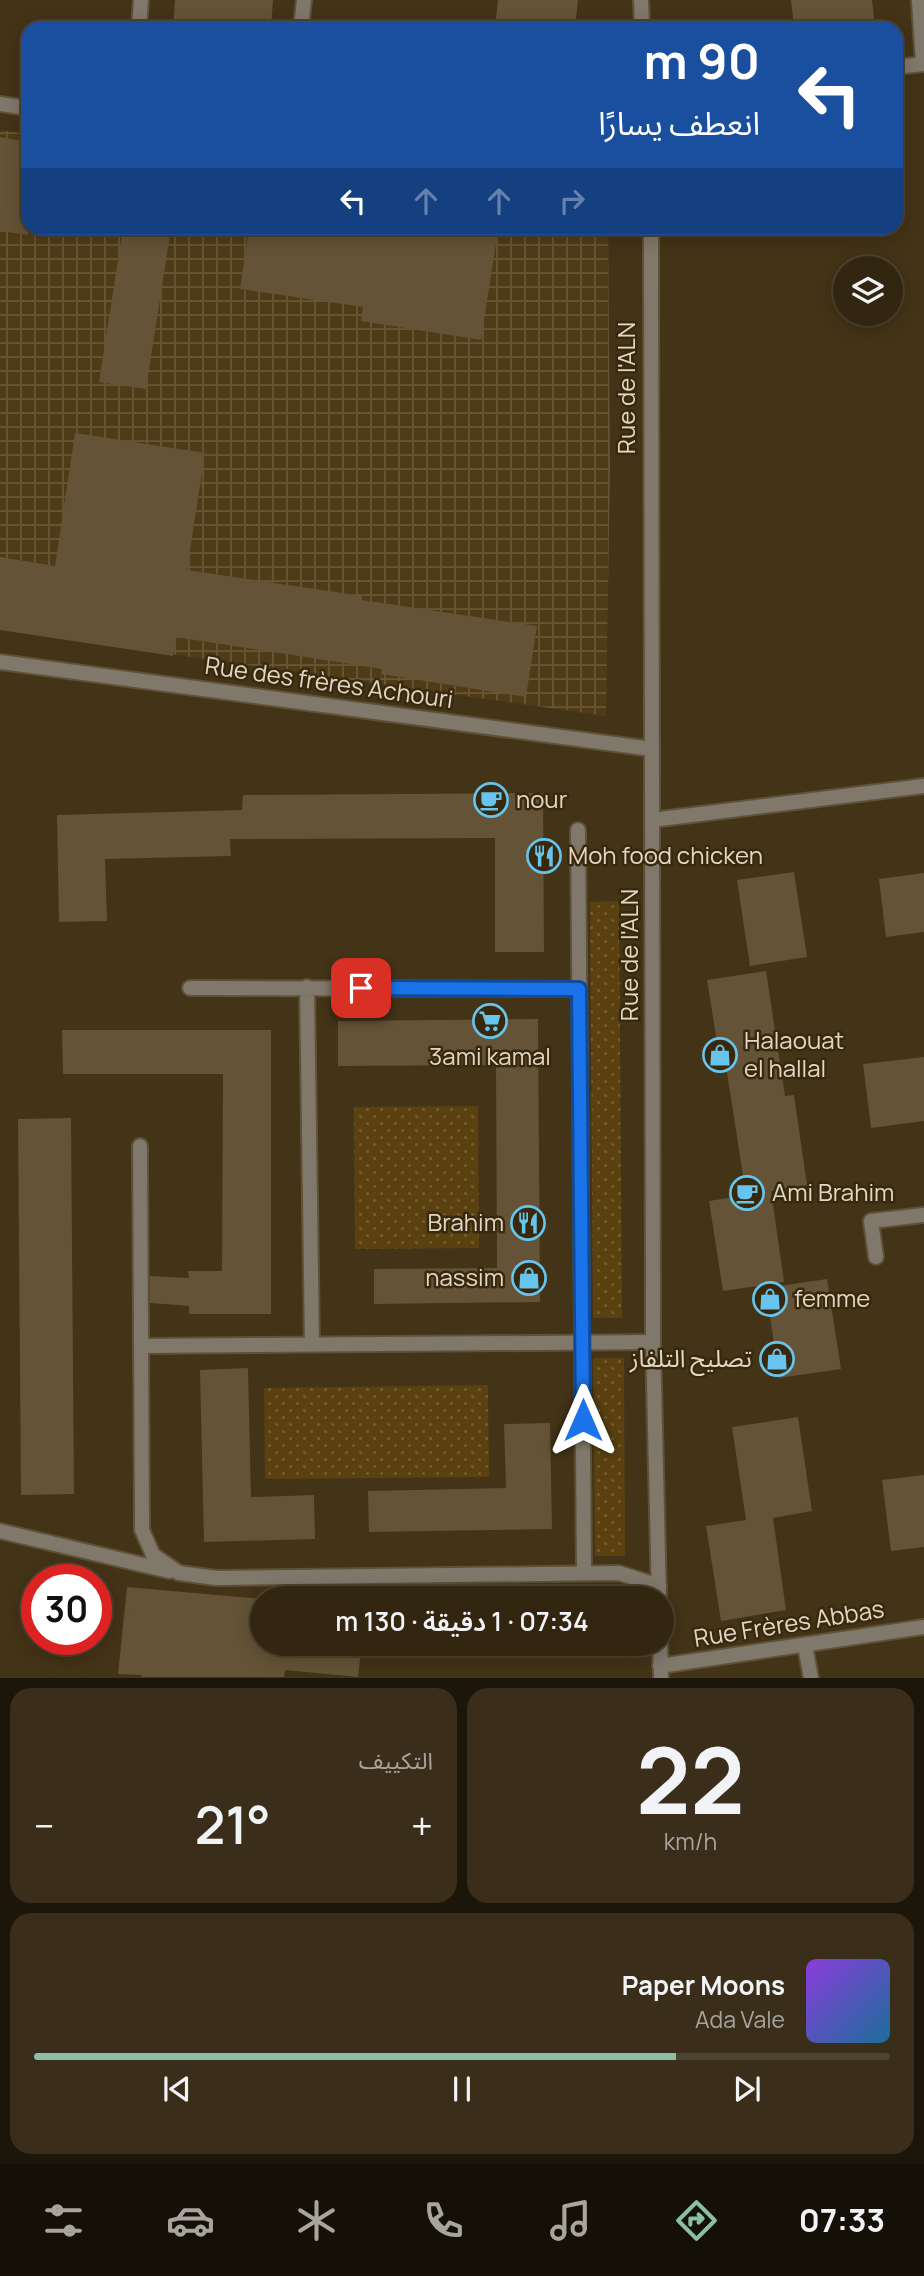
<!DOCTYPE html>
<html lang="ar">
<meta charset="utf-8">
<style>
body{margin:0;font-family:Manrope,"Noto Sans Arabic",sans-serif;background:#3a2e1a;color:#f1f3f6;direction:rtl;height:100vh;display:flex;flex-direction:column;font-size:26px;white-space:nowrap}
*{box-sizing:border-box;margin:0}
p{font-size:23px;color:#a8a59f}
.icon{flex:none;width:38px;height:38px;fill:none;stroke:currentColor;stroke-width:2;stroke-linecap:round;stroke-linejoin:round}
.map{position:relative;height:1678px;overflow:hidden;direction:ltr}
.panel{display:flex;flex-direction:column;gap:10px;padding:10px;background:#1c1509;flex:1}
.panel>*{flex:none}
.hud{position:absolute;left:21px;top:21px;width:882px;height:214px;border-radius:21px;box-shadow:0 4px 18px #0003,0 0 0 2px #4d4331;direction:rtl;background:#1a4fa0;color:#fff;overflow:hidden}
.controls{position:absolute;left:833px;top:256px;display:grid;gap:14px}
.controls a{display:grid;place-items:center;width:70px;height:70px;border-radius:50%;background:#322611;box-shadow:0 4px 18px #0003,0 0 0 2px #4d4331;font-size:35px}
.speed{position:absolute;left:21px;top:1564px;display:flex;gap:14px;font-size:35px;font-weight:700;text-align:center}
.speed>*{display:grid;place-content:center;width:91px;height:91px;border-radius:50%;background:#322611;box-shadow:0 4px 18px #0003,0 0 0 2px #4d4331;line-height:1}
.speed .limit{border:10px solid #d22;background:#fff;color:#111}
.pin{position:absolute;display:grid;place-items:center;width:60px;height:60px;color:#fff;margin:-30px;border-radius:14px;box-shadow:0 4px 10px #0006}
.me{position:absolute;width:77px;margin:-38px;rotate:0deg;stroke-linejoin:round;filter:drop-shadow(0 0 5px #0008)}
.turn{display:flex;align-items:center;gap:24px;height:147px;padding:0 28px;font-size:32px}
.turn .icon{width:91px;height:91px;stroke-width:2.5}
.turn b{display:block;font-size:49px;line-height:60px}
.lanes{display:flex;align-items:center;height:66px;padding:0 28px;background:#0003;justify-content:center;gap:35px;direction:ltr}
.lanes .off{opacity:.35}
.big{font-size:52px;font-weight:600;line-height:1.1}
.panel .card{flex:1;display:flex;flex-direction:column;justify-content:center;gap:10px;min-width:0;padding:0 24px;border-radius:21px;background:#3a2e1a}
.panel .dial{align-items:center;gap:0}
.dial b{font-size:91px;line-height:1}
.song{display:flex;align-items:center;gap:21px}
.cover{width:84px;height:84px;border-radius:10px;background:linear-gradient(135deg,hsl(270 70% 55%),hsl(200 70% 35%))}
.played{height:7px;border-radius:4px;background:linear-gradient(90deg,#8abfa5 75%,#4d4331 75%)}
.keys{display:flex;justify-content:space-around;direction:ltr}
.heat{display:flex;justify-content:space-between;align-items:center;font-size:38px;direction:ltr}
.panel .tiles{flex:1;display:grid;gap:10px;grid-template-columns:1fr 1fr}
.card:last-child{grid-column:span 2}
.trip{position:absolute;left:250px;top:1586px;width:424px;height:70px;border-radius:35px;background:#322611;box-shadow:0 4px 18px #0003,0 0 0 2px #4d4331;font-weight:600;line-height:70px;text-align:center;direction:rtl}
.dock{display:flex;height:112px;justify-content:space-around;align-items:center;background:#140f07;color:#a8a59f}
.dock .icon{width:49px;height:49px}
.dock .current{color:#8abfa5}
.dock b{font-size:32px;color:#f1f3f6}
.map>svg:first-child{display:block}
.industrial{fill:url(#industrial-grid)}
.grass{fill:url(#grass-dots)}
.building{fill:#645336}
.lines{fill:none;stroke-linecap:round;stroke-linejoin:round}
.service-casing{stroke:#5f5137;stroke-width:18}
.minor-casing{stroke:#5f5137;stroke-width:18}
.tertiary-casing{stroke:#5f5137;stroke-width:18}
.service{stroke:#80786b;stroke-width:14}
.minor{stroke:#80786b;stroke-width:14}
.tertiary{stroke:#80786b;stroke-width:14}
.route-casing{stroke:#114b97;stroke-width:18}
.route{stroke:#1a73e8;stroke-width:12}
.labels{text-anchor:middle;stroke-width:5;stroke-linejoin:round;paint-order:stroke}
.street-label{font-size:24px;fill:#e1d7c7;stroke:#39290c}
.poi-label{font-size:24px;fill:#e1d7c7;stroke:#39290c;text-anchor:start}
</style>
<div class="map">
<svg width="924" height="1678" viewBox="0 0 924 1678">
<defs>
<pattern id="industrial-grid" width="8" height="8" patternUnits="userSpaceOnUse" patternTransform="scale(1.75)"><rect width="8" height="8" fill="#4f3b17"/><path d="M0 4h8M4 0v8" fill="none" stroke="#685737"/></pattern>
<pattern id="grass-dots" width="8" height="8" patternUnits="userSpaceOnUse" patternTransform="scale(1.75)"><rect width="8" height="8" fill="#5b4110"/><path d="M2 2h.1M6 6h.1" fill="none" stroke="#725c31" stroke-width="1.8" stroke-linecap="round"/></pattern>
</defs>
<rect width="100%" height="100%" fill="#433317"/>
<!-- industrial -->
<path class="industrial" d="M 0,130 L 28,134 L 28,228 L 608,228 L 610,467 L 606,716 L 0,630 Z"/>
<!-- grass -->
<path class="grass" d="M 619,901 L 622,1318 L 593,1318 L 590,902 Z
M 478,1106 L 479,1248 L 355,1249 L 354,1107 Z
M 593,1358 L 624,1358 L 625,1556 L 595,1556 Z
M 488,1385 L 489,1477 L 265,1479 L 264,1388 Z"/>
<!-- building -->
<path class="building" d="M 175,0 L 273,0 L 271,28 L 173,28 Z
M 498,0 L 578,0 L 575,28 L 495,28 Z
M 791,0 L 872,0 L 875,28 L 794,28 Z
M 0,137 L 28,142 L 28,235 L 0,231 Z
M 123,228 L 171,228 L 146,389 L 99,382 Z
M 249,228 L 480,228 L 498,230 L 481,340 L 361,321 L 363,307 L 240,289 Z
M 75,433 L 205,453 L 187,570 L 362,596 L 362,600 L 537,626 L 526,697 L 381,674 L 382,669 L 176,637 L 173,656 L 0,630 L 0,557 L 55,566 Z
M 543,793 L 544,952 L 495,952 L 495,838 L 230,839 L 231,856 L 105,859 L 107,921 L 59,922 L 57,815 L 242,810 L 243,795 Z
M 794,872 L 807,957 L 750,966 L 737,880 Z
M 924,873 L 924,932 L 886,937 L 879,879 Z
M 766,971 L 785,1096 L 794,1095 L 807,1185 L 771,1191 L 784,1282 L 723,1291 L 709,1201 L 746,1195 L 726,1066 L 721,1067 L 707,980 Z
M 538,1019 L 540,1302 L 374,1304 L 374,1269 L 497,1268 L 496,1065 L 338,1066 L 338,1021 Z
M 62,1030 L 271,1030 L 271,1314 L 189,1314 L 189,1306 L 150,1303 L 150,1276 L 189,1278 L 188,1271 L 222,1271 L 223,1074 L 63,1074 Z
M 924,1057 L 924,1121 L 871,1128 L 863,1064 Z
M 71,1118 L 74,1494 L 21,1495 L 18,1119 Z
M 827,1279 L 841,1369 L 779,1378 L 766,1288 Z
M 248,1368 L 251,1497 L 314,1495 L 315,1539 L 204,1542 L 200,1370 Z
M 798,1417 L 812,1511 L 773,1518 L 786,1610 L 721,1621 L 706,1526 L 746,1520 L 732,1427 Z
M 550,1423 L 552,1529 L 369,1532 L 368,1491 L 506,1488 L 504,1424 Z
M 924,1475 L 924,1547 L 891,1551 L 882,1480 Z
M 127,1587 L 262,1599 L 262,1643 L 362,1643 L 358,1677 L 285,1670 L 284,1677 L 141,1677 L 142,1675 L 118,1674 Z"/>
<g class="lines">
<!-- service casing -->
<g class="service-casing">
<path id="service" d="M 919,0 L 923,64
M 876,1257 L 871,1221 L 924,1215"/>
</g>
<!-- minor casing -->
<g class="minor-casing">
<path id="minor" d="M 139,28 L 141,0
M 301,28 L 304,0
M 896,67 L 924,64
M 0,104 L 28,108
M 652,820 L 924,786
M 578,830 L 584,1572
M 307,987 L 312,1345
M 190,988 L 579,989
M 140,1146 L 142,1530 L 153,1555 L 179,1573 L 216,1578 L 619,1573 L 659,1586
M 142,1346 L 653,1342
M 0,1531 L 169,1571
M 805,1646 L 811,1678
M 660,1666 L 924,1627"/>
</g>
<!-- tertiary casing -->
<g class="tertiary-casing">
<path id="tertiary" d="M 641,0 L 642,28
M 651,228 L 653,1342 L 659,1598
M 0,662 L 652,749
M 660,1643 L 661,1678"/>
</g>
<!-- service -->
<use href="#service" class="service"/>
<!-- minor -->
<use href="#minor" class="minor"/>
<!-- tertiary -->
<use href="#tertiary" class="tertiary"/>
</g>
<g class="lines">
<!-- route casing -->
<g class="route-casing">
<path id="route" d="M 361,988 L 579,989 L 583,1420"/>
</g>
<!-- route -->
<use href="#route" class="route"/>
</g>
<!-- icons -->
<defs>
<g id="cafe-ring" transform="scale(1.75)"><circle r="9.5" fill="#39290c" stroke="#66c4ef" stroke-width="1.5"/><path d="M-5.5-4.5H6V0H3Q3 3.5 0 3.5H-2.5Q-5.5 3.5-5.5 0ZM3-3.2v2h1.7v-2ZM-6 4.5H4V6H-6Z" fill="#66c4ef"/></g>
<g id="restaurant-ring" transform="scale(1.75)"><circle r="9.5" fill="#39290c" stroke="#66c4ef" stroke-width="1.5"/><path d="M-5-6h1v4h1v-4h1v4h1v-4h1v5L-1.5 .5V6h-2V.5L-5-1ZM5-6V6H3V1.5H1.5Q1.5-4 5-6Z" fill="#66c4ef"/></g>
<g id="supermarket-ring" transform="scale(1.75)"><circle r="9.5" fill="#39290c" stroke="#66c4ef" stroke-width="1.5"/><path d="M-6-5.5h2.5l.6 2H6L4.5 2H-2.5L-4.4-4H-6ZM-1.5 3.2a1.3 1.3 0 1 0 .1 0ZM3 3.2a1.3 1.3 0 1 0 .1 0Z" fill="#66c4ef"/></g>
<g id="shop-ring" transform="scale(1.75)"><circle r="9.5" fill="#39290c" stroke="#66c4ef" stroke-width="1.5"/><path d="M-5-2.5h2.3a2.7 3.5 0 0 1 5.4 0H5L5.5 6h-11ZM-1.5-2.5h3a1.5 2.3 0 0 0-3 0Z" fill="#66c4ef"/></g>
</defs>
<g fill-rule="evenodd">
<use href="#cafe-ring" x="491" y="800"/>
<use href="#restaurant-ring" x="544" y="856"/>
<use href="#supermarket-ring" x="490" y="1021"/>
<use href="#shop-ring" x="720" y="1055"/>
<use href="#cafe-ring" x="747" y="1193"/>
<use href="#restaurant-ring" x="528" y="1223"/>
<use href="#shop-ring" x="529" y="1278"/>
<use href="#shop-ring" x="770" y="1299"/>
<use href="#shop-ring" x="777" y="1359"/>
</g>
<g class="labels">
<!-- street labels -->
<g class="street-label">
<text transform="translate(627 388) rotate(-90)" y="8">Rue de l'ALN</text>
<text transform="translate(329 683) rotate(8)" y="8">Rue des frères Achouri</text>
<text transform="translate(630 955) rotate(-90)" y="8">Rue de l'ALN</text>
<text transform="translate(789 1624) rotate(-9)" y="8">Rue Frères Abbas</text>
</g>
<!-- poi labels -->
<g class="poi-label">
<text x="516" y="808">nour</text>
<text x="568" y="864">Moh food chicken</text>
<text x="744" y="1049">Halaouat<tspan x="744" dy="28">el hallal</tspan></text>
<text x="490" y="1065" text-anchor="middle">3ami kamal</text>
<text x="772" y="1201">Ami Brahim</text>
<text x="504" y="1231" text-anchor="end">Brahim</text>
<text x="504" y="1286" text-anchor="end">nassim</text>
<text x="794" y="1307">femme</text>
<text x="752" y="1367" text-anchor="end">تصليح التلفاز</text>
</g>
</g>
</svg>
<div class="controls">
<a><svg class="icon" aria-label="layers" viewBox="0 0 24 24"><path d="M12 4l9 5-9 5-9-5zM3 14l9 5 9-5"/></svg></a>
</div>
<div class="speed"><div class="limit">30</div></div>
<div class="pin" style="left:361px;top:988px;background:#d93025"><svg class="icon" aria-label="arrive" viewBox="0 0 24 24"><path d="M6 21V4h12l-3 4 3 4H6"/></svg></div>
<svg class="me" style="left:583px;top:1420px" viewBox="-20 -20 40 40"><path d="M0-17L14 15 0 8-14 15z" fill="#1a73e8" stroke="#fff" stroke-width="4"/></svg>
<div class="trip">07:34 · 1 دقيقة · 130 m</div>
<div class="hud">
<div class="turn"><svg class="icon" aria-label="left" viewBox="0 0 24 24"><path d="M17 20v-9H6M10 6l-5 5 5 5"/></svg><div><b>90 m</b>انعطف يسارًا</div></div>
<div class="lanes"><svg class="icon" aria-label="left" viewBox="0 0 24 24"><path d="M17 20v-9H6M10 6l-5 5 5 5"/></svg><svg class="icon off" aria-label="ahead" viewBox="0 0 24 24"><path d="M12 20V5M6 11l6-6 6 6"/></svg><svg class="icon off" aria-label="ahead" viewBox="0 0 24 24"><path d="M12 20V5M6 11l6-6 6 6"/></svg><svg class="icon off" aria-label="right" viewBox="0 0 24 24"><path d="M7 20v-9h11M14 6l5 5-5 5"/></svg></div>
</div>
</div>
<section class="panel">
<div class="tiles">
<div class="card dial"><b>22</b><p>km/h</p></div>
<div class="card"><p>التكييف</p>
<div class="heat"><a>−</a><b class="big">21°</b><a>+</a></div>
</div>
<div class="card">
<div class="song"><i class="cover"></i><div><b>Paper Moons</b><p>Ada Vale</p></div></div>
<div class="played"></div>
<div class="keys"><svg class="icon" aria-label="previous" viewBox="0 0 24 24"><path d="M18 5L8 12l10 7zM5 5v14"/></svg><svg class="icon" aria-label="pause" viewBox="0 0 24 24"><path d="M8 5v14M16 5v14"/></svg><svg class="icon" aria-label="next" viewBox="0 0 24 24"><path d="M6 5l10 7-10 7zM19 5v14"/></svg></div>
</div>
</div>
</section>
<nav class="dock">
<b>07:33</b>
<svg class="icon current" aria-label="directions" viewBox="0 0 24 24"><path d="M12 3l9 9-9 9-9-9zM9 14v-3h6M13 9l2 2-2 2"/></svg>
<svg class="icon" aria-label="music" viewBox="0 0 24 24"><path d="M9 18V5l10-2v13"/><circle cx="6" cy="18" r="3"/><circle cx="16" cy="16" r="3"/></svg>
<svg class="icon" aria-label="phone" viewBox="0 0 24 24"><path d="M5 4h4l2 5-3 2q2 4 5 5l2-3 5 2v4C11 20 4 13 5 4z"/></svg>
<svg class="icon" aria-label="climate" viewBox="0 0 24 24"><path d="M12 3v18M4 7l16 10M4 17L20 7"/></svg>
<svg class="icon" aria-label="car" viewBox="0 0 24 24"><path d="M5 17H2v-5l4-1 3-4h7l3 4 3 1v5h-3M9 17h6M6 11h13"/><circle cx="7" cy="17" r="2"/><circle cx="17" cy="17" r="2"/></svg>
<svg class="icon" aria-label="filters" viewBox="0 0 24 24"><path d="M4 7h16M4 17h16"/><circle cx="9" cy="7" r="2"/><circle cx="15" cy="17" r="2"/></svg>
</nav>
